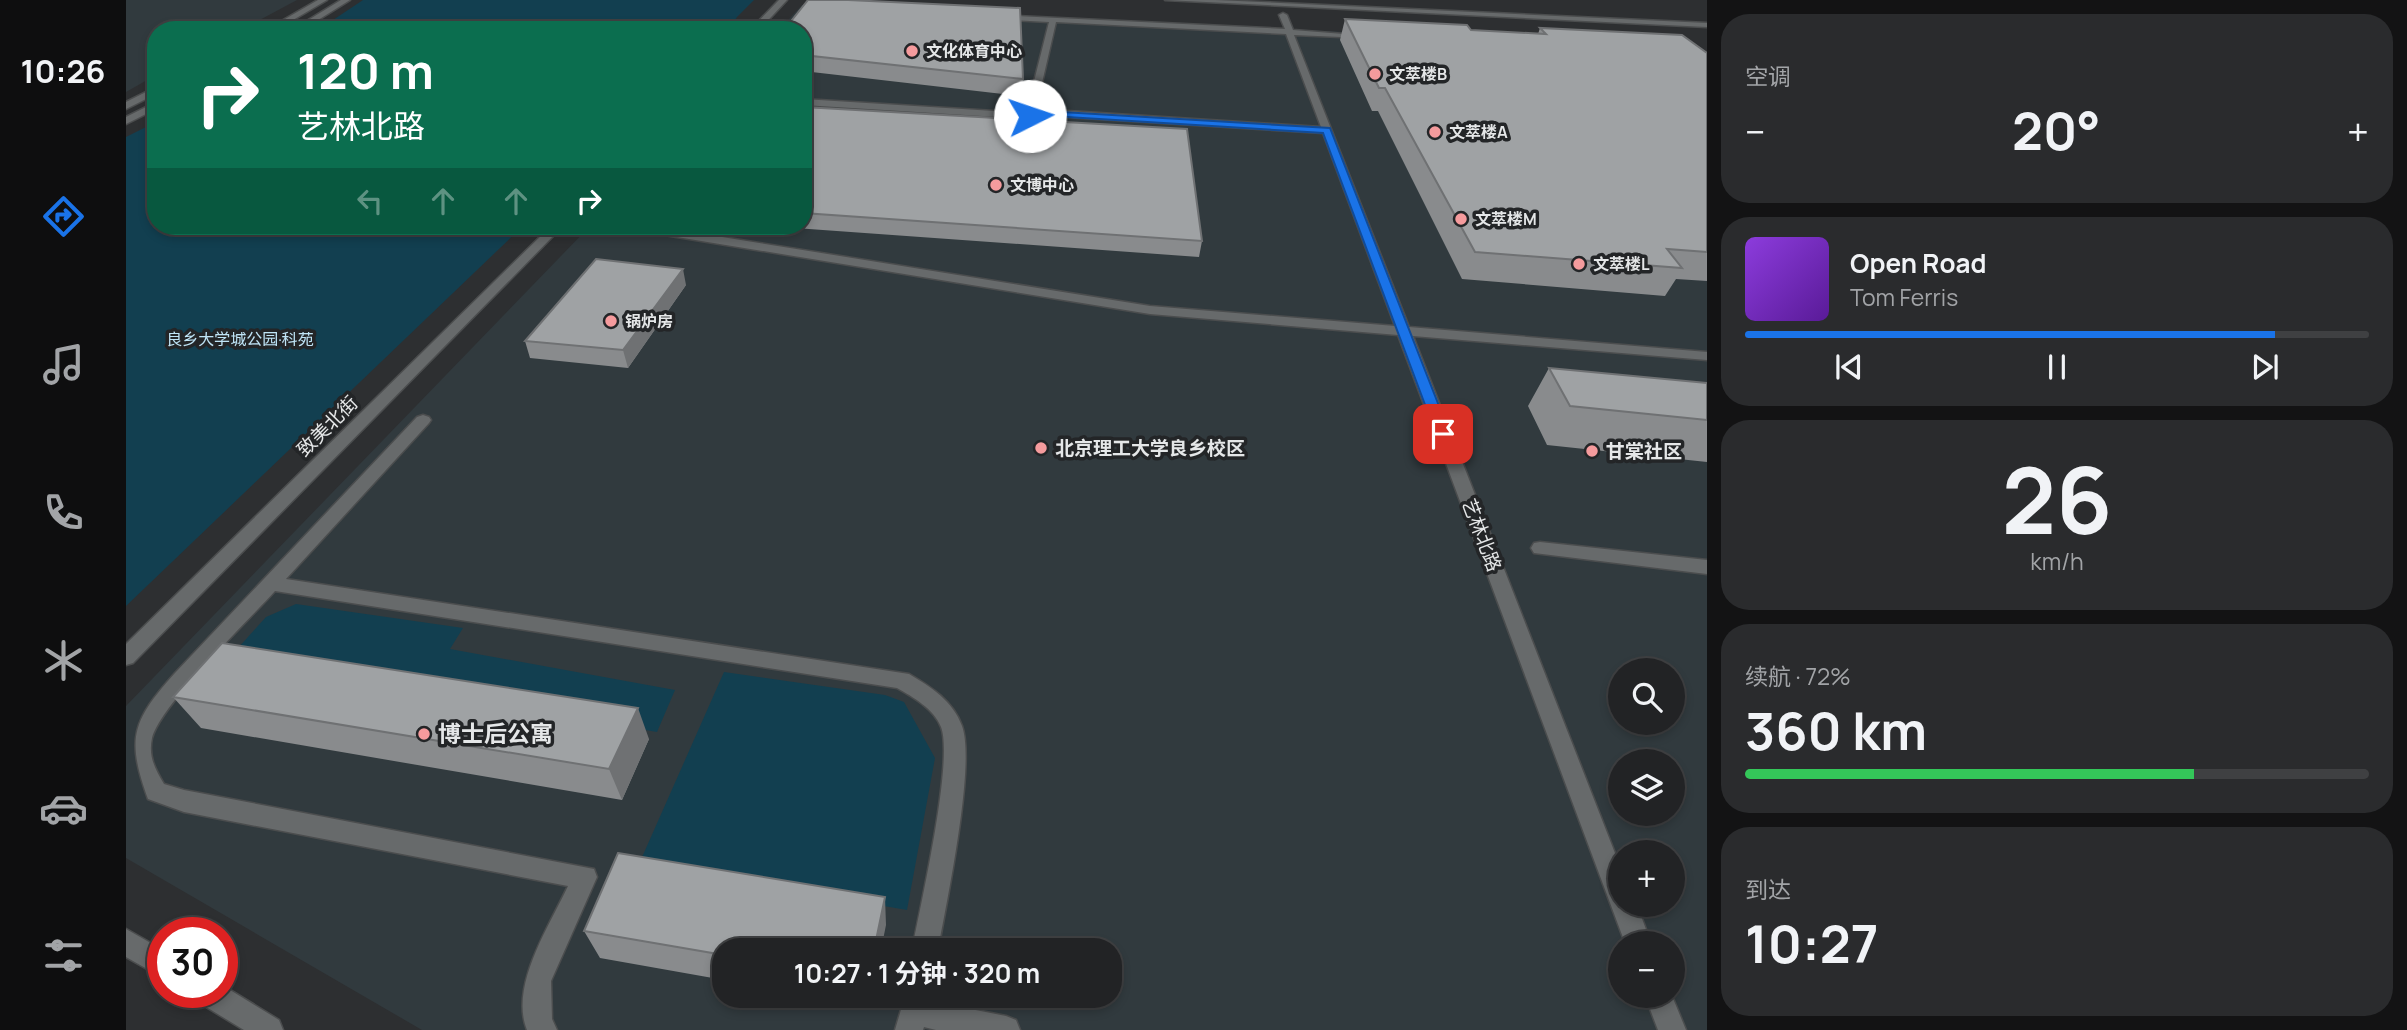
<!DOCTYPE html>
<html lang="zh">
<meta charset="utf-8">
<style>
body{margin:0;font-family:Manrope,"Noto Sans SC",sans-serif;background:#2a2b2d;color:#f1f3f6;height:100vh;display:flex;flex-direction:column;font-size:26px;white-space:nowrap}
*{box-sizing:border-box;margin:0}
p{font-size:23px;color:#a2a4a7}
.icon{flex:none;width:38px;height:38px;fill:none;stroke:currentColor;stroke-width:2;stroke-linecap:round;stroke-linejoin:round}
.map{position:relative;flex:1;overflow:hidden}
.sheet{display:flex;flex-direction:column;gap:14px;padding:14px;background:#131314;width:700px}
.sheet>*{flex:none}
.banner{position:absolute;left:21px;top:21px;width:665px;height:214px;border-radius:28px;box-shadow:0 4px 10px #0003,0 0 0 2px #3f4042;background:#0b6e4f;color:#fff;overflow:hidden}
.tools{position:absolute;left:1482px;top:658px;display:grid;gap:14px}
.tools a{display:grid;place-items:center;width:77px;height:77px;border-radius:50%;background:#222325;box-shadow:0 4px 10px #0003,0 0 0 2px #3f4042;font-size:35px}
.speed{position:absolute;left:21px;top:917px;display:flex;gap:14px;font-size:35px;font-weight:700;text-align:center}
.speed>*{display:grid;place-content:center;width:91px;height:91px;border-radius:50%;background:#222325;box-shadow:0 4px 10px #0003,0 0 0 2px #3f4042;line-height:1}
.speed .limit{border:10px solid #d22;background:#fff;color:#111}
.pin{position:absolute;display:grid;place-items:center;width:60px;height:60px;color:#fff;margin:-30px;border-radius:14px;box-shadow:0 4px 10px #0006}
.me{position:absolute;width:77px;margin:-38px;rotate:86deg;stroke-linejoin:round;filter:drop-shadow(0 0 5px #0008)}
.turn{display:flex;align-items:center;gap:24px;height:147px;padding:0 35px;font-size:32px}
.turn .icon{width:91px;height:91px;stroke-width:2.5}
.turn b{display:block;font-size:49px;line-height:60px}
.lanes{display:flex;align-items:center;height:66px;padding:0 35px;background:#0003;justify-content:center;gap:35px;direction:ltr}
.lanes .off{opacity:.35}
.big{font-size:52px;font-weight:700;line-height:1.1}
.sheet .widget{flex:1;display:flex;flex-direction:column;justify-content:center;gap:10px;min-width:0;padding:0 24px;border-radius:28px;background:#2a2b2d}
.sheet .dial{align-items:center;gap:0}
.dial b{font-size:91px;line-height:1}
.song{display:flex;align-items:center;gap:21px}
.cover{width:84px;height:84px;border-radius:10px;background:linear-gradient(135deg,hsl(270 70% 55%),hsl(270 70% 35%))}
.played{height:7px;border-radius:4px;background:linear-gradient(90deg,#1a73e8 85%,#3f4042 85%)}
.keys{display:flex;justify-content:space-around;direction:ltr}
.heat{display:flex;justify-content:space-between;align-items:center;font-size:38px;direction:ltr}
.charge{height:10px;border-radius:5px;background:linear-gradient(90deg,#34c759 72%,#3f4042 0)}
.trip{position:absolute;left:586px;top:938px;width:410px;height:70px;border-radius:28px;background:#222325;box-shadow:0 4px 10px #0003,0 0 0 2px #3f4042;font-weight:700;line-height:70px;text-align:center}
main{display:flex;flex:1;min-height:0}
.dock{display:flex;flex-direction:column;width:126px;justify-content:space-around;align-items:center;background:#0e0e0f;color:#a2a4a7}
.dock .icon{width:49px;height:49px}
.dock .on{color:#1a73e8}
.dock b{font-size:32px;color:#f1f3f6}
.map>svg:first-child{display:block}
.built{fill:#313a3e;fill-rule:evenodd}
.green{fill:#123f50}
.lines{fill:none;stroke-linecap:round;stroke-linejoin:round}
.street-casing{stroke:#4b4d4e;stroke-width:3}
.secondary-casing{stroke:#4b4d4e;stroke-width:3}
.street{fill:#676a6b;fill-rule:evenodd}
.secondary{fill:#676a6b;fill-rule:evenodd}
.wall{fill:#898b8d}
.shaded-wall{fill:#6f7173}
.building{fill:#9fa2a4;stroke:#6f7173;stroke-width:2}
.route{fill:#1a73e8;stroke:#114b97;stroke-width:2}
.poi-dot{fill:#f59b9d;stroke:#232527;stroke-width:2.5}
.labels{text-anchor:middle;stroke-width:7;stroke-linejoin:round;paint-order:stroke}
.far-poi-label{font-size:16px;font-weight:bold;fill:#e5e7e8;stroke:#232527;text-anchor:start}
.far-park-label{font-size:16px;fill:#bfe4f6;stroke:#232527}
.street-label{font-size:19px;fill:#e5e7e8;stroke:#232527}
.poi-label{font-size:19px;font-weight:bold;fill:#e5e7e8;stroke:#232527;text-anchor:start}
.near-poi-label{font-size:23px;font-weight:bold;fill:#e5e7e8;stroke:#232527;text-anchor:start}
</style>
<main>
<nav class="dock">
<b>10:26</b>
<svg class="icon on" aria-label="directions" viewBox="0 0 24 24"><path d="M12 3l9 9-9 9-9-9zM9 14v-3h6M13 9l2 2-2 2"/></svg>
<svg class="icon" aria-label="music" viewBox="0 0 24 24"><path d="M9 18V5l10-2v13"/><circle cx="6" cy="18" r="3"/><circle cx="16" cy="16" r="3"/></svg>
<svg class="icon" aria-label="phone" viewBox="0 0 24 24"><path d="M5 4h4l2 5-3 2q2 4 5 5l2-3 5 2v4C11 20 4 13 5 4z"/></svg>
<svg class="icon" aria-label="climate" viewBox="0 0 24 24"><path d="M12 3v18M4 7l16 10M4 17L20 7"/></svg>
<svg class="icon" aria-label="car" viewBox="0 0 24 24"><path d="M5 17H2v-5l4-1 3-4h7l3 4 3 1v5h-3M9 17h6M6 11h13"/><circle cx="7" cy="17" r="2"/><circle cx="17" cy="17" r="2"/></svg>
<svg class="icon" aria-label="filters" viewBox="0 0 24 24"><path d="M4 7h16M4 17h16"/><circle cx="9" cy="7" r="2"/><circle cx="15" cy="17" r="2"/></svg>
</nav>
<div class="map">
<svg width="1581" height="1030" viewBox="0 0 1581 1030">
<rect width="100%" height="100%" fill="#2d2f31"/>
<!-- built -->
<path class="built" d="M 0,0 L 171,0 L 115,30 L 30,30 L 30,75 L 0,92 Z
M 676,5 L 1562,49 L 1581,62 L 1581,1030 L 296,1030 L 0,858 L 0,706 L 464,226 L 677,226 L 677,30 L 653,30 ZM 1494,670 L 1547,670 L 1547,723 L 1494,723 ZM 1494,761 L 1547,761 L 1547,814 L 1494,814 ZM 1494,852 L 1547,852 L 1547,905 L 1494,905 ZM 1494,943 L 1547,943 L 1547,996 L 1494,996 ZM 598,950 L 984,950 L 984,996 L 598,996 Z"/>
<!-- green -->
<path class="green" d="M 237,0 L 628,0 L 611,17 L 603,30 L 192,30 Z
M 30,122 L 30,226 L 397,226 L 0,606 L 0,137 Z
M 170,604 L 337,628 L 324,649 L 549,690 L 531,732 L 104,657 L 140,617 Z
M 598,672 L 759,695 L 778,702 L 809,758 L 781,910 L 513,864 Z"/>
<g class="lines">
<!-- street casing -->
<g class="street-casing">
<path id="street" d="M 1157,13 L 1161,15 L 1167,30 L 1243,36 L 1239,38 L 1168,35 L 1283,327 L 1581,352 L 1581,360 L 1287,336 L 1494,866 L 1494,905 L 1511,905 L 1525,943 L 1499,943 L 1272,335 L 1024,314 L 508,230 L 502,226 L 528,226 L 1024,306 L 1269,326 L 1197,133 L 909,115 L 904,119 L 677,105 L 677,99 L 900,113 L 923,22 L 869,19 L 872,15 L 1159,29 L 1153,15 ZM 930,22 L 1160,34 L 1195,127 L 910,109 Z
M 297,415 L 303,417 L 305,420 L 303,423 L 160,579 L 783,674 C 805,687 827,701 836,726 C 850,764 820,905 812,950 L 786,950 C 794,908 828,760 815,727 C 808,709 787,697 771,688 L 149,591 C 122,621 35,704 26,738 C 22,756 29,769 38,784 L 58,790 L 468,869 L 471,877 L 425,981 L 426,1019 L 431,1030 L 401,1030 C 383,986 424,925 442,886 L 58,812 L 22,799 C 0,738 6,721 49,673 L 291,417 Z
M 1414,542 L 1581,560 L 1581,574 L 1408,553 L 1405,548 L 1408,543 Z
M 0,929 L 37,950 L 37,978 L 0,957 Z
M 96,985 L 153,1020 L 157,1030 L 118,1030 L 72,1002 L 69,992 L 96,992 Z
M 779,996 L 805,996 L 804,1001 L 880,1016 L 890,1020 L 894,1030 L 810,1030 L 798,1027 L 797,1030 L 769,1030 Z
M 1519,996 L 1546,996 L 1560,1030 L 1532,1030 Z"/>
</g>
<!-- secondary casing -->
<g class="secondary-casing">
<path id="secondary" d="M 192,0 L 201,0 L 150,30 L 140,30 Z
M 215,0 L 224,0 L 176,30 L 166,30 Z
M 653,0 L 661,0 L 633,30 L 624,30 Z
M 1039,0 L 1090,0 L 1581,23 L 1581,27 Z
M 30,87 L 30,94 L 0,109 L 0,102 Z
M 30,102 L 30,109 L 0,124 L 0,117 Z
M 425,226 L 437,226 L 7,663 L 0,665 L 0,644 Z"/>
</g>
<!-- street -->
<use href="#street" class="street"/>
<!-- secondary -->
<use href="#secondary" class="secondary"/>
</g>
<!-- wall -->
<path class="wall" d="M 1219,19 L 1345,30 L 1412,34 L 1414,28 L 1581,53 L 1581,281 L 1550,279 L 1539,296 L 1336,279 L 1252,111 L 1246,111 L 1214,40 Z
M 677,30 L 897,79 L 895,96 L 677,71 Z
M 677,107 L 1076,241 L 1073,257 L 641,226 L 677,226 Z
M 560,285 L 502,368 L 404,358 L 399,341 Z
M 1423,368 L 1581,383 L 1581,462 L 1421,445 L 1402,406 Z
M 47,697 L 523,739 L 496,800 L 75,728 Z
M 760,925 L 598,950 L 598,980 L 474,958 L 458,931 Z
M 685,996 L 747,996 L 745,1006 Z"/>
<!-- shaded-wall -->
<path class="shaded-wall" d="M 557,269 L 560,285 L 502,368 L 497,350 Z
M 512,708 L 523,739 L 496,800 L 483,769 Z
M 759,897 L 760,925 L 755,950 L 748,950 Z
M 744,996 L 747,996 L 745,1006 Z"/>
<!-- building -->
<path class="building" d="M 682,0 L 722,0 L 894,8 L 897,79 L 677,55 L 677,30 L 658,30 Z
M 1219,19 L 1341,25 L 1345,30 L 1420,34 L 1414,28 L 1556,35 L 1581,53 L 1581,252 L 1541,249 L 1556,268 L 1349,252 L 1259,88 L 1253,88 Z
M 677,107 L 1061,129 L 1076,241 L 677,213 Z
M 470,259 L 557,269 L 497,350 L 399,341 Z
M 1423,368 L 1581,383 L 1581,420 L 1444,406 Z
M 96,643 L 512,708 L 483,769 L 47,697 Z
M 492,853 L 759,897 L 748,950 L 598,950 L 598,955 L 458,931 Z"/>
<!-- route -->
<path class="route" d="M 902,110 L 1204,128 L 1324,434 L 1322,437 L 1317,438 L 1310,434 L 1197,133 L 909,115 L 904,119 L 900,116 Z"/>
<!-- markers -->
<g class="poi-dot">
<circle cx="786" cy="51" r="7"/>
<circle cx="1249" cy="74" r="7"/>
<circle cx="1309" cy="132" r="7"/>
<circle cx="870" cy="185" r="7"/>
<circle cx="1335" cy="219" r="7"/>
<circle cx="1453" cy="264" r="7"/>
<circle cx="485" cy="321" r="7"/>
<circle cx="915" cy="448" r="7"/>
<circle cx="1466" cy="451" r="7"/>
<circle cx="298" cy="734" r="7"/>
</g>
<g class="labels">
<!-- far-poi labels -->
<g class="far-poi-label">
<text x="800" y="57">文化体育中心</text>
<text x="1263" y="80">文萃楼B</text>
<text x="1323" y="138">文萃楼A</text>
<text x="884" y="191">文博中心</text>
<text x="1349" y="225">文萃楼M</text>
<text x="1467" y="270">文萃楼L</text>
<text x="499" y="327">锅炉房</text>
</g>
<!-- far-park labels -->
<g class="far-park-label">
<text x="114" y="345">良乡大学城公园·科苑</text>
</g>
<!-- street labels -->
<g class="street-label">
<text transform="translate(201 426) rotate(-45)" y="7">致美北街</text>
<text transform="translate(1356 535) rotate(69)" y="7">艺林北路</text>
</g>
<!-- poi labels -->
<g class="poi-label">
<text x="929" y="455">北京理工大学良乡校区</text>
<text x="1480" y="458">甘棠社区</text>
</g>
<!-- near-poi labels -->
<g class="near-poi-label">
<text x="312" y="742">博士后公寓</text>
</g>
</g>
</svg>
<div class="tools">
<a><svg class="icon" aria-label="search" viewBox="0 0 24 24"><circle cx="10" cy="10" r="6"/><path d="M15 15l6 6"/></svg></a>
<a><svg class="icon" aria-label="layers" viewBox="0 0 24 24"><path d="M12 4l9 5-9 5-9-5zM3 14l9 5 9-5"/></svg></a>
<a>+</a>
<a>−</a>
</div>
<div class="speed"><div class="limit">30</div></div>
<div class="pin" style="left:1317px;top:434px;background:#d93025"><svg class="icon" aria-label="arrive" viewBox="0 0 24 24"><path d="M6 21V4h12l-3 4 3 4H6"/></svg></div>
<svg class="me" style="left:904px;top:116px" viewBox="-20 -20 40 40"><circle r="19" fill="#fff"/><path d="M0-13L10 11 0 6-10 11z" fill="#1a73e8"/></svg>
<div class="trip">10:27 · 1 分钟 · 320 m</div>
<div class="banner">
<div class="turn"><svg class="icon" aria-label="right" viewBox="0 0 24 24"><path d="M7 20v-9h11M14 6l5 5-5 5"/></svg><div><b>120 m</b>艺林北路</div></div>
<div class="lanes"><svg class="icon off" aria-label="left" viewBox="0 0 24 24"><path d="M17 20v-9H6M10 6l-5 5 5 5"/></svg><svg class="icon off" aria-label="ahead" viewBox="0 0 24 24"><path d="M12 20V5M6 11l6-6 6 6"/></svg><svg class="icon off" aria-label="ahead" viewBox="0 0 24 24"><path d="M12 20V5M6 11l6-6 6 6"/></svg><svg class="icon" aria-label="right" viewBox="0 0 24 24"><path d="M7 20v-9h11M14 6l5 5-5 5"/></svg></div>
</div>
</div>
<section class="sheet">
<div class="widget"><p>空调</p>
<div class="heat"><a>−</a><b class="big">20°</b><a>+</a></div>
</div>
<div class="widget">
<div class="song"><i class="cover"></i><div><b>Open Road</b><p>Tom Ferris</p></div></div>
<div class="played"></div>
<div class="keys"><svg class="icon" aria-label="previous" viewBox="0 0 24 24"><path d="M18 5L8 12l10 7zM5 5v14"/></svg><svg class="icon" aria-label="pause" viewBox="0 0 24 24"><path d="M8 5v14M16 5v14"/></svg><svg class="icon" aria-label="next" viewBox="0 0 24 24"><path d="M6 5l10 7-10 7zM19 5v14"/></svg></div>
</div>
<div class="widget dial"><b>26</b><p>km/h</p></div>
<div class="widget"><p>续航 · 72%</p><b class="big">360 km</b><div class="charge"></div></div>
<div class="widget"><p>到达</p><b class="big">10:27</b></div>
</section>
</main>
